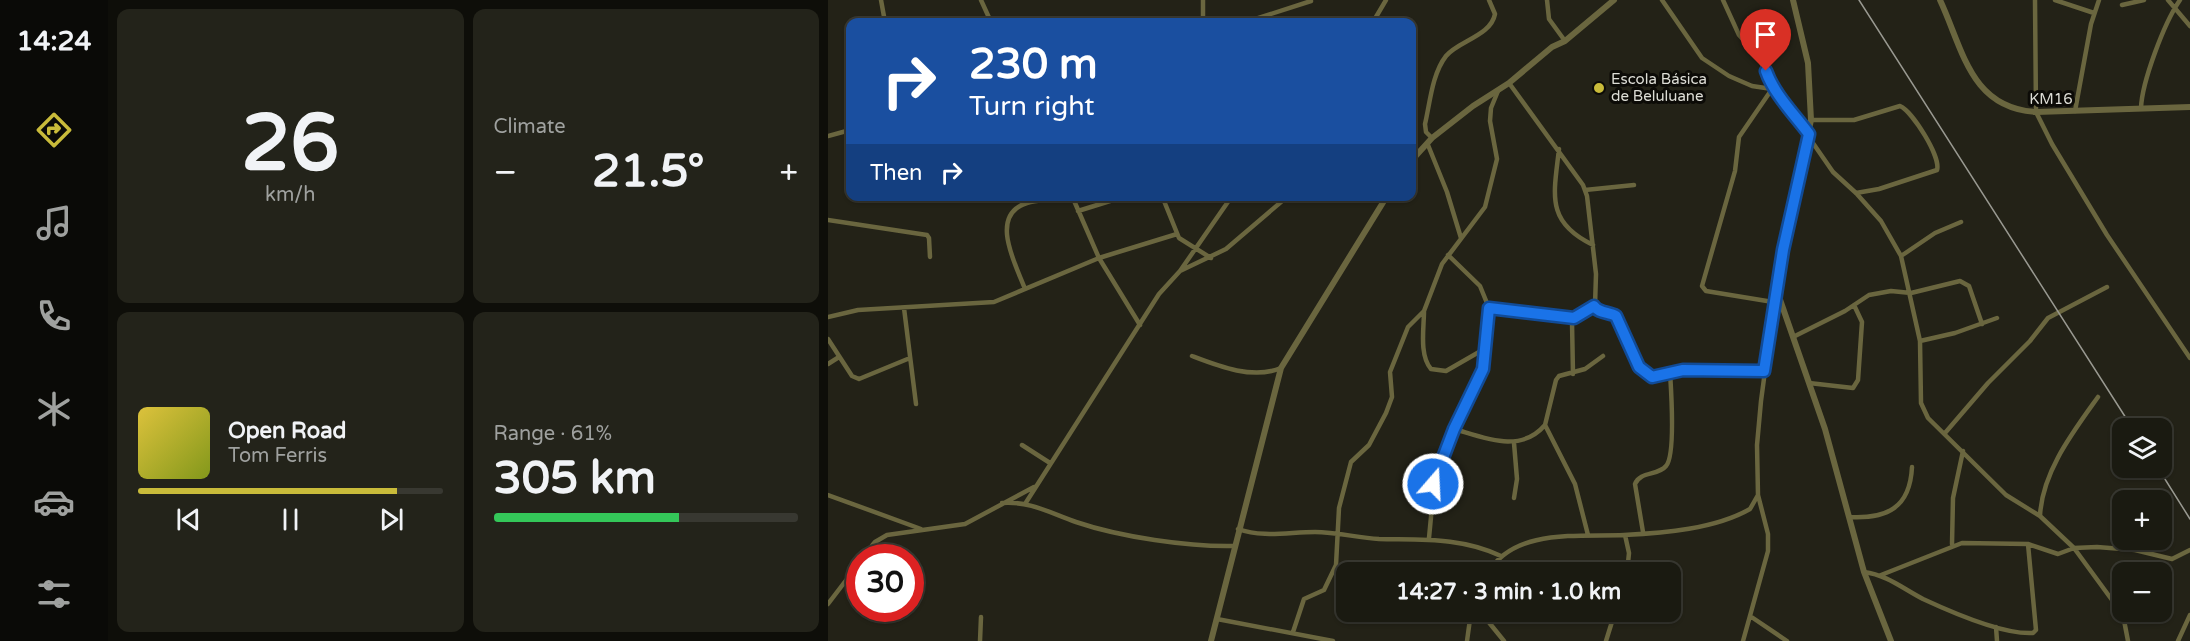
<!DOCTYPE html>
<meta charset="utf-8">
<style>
body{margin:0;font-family:"Varela Round",sans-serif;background:#23231a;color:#f1f3f6;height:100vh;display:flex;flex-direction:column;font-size:22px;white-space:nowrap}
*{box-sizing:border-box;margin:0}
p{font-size:20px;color:#9fa19f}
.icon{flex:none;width:33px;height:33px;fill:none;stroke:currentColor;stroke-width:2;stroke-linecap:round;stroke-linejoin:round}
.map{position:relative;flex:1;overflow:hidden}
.side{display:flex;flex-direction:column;gap:9px;padding:9px;background:#0e0e09;width:720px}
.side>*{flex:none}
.guide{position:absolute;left:18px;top:18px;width:570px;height:183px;border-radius:12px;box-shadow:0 2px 4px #0004,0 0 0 2px #383831;background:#1a4fa0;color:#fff;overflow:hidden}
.buttons{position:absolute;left:1284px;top:418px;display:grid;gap:12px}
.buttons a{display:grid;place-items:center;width:60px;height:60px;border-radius:12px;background:#1a1a11;box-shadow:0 2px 4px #0004,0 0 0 2px #383831;font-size:30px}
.speed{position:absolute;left:18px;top:544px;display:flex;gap:12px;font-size:30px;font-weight:700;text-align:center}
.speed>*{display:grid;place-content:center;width:78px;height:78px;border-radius:50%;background:#1a1a11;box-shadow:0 2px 4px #0004,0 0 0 2px #383831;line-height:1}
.speed .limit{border:9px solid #d22;background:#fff;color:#111}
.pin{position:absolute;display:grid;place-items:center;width:51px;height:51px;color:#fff;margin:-62px -26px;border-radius:50% 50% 50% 0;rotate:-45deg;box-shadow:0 0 6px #0007}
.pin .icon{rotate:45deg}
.me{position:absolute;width:66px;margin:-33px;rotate:19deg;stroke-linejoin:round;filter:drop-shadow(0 0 4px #0008)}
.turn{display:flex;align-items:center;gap:21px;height:126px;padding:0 24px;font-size:27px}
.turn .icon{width:78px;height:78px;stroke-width:2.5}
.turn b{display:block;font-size:42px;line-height:51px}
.then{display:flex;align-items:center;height:57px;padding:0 24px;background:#0003;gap:12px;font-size:22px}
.big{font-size:45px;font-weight:800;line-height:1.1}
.side .widget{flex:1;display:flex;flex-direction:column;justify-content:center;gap:9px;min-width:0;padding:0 21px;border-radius:12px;background:#23231a}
.side .dial{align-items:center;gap:0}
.dial b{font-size:78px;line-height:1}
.song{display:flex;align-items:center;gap:18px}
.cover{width:72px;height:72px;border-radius:9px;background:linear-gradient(135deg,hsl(50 70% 55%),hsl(70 70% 35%))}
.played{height:6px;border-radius:3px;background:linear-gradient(90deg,#c9bb3a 85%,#383831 85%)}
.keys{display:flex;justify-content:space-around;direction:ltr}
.heat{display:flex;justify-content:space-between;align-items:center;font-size:33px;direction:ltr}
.charge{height:9px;border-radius:4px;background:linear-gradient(90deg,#34c759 61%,#383831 0)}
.side .tiles{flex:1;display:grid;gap:9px;grid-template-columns:repeat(2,1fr)}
.trip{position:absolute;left:508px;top:562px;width:345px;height:60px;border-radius:12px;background:#1a1a11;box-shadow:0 2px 4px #0004,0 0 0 2px #383831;font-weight:800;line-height:60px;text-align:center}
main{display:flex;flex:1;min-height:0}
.tab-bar{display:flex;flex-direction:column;width:108px;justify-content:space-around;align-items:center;background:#0a0a07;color:#9fa19f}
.tab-bar .icon{width:42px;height:42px}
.tab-bar .active{color:#c9bb3a}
.tab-bar b{font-size:27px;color:#f1f3f6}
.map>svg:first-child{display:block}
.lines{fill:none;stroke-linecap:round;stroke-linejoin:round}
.minor{stroke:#6a663f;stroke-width:4.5}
.tertiary{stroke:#6a663f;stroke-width:6}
.rail{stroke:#999991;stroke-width:1.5}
.route-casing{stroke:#114b97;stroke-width:15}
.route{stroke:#1a73e8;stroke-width:10}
.poi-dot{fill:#c9bb3a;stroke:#0c0b07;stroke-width:2}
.labels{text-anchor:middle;stroke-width:6;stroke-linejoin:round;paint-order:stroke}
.poi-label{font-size:15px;fill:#ddddd6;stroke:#0c0b07;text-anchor:start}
.street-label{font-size:15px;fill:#ddddd6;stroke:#0c0b07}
</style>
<main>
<nav class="tab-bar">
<b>14:24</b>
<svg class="icon active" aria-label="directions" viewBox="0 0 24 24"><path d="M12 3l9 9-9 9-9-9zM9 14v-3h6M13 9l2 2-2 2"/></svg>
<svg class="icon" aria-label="music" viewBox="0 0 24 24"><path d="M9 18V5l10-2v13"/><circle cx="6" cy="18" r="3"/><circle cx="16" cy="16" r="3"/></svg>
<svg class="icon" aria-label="phone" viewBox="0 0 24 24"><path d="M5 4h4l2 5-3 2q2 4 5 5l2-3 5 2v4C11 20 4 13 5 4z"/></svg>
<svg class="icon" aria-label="climate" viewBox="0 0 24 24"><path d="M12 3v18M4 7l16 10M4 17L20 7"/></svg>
<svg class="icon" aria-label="car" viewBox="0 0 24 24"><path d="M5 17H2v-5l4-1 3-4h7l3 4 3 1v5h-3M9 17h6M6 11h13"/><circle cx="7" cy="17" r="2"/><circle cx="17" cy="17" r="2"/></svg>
<svg class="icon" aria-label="filters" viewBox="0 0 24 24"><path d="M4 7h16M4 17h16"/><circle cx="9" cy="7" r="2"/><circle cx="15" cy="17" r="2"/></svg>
</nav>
<section class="side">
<div class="tiles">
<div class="widget dial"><b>26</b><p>km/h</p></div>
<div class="widget"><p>Climate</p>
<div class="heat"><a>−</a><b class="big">21.5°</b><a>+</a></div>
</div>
<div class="widget">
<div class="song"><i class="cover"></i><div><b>Open Road</b><p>Tom Ferris</p></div></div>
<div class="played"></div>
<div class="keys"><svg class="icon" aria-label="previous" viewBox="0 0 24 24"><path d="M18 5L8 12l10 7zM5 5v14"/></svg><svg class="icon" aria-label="pause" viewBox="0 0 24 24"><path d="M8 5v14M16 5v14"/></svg><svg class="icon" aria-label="next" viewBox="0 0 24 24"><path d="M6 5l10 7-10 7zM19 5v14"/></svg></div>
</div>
<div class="widget"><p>Range · 61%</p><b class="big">305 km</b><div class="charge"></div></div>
</div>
</section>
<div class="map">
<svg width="1362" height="641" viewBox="0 0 1362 641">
<rect width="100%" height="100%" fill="#232217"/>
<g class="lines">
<!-- minor -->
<path class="minor" d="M 53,0 L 57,22
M 153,0 L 163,22
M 719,0 L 721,19 L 737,41
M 834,0 L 874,58 L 901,76 L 924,86 L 944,89 L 951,94 L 1005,172 L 1028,193 L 1053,221 L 1073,256 L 1092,341 L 1093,403 L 1100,418 L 1178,495 L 1212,516 L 1246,548 L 1295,615 L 1300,641
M 895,0 L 911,35 L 931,57 L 944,89 L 911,137 L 907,171 L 874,286 L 878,291 L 945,302
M 1207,0 L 1208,112 L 1224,144 L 1279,235 L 1362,358
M 1227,0 L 1266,13
M 1340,0 L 1362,26
M 1294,5 L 1316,0
M 375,22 L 375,0
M 418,22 L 483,1
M 545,22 L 558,0
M 681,83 L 755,185 L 759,196 L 768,274 L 767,306 L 773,312 L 788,316 L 811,367 L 824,377 L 855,370 L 936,371
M 1313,108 C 1314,82 1336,23 1352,0
M 1247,111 L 1263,24 L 1271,0
M 983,120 L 1026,120 L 1072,106 C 1085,112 1113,157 1109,170 L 1051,189 L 1028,193
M 0,136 L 22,130
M 604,138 L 598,132 L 597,124 C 602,103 604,74 618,56 C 630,41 663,36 667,14 L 661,0
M 600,145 L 619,192 L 633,238
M 731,149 C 726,194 717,222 765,245
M 757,190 L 806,185
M 244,196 L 271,258 L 312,325
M 334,196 L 351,238 L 383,258
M 250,211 L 298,196
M 0,220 L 99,235 L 101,238 L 102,257
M 1073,256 L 1107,233 L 1133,222
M 352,271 L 398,249 L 460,196
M 197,289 C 188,265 160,215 199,203 C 212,199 226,201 240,196
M 76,308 L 88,404
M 661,308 L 746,318
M 596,311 C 596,328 591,355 603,369 L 618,371 L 658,348
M 0,317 L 30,310 L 166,302 L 271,258 L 349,234
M 965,337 L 1017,311 L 1041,295 L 1063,291 L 1083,293 L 1132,281 L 1141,286 L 1154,324
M 0,339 L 24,376 L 31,379 L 82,358
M 1092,341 L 1127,333 L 1169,318
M 364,356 C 390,366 425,380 453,368
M 0,364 L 11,357
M 745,374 L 744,322 L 749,315 L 767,306
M 981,383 L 1025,388 L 1030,380 L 1034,322 L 1026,305
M 717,425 L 747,484 L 760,535
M 626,429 C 657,438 692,454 717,425 L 728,380 L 731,376 L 757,369 L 775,356
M 1117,433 L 1160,383 L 1202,341 L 1220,318 L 1279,287
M 194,445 L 222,463
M 0,495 L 93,529
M 686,498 L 689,479 L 686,443
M 174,503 C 203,501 222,513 248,522 C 292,537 361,547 406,546
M 197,504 L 331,294 L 352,271 L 404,196
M 1212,516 C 1214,472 1245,432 1270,397
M 1021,517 C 1059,519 1082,508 1084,467
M 410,529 C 435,538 461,532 487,532 C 509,532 530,538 551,539 C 593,540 633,537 673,556
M 815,532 L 807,484 C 812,471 830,476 838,466 C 848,455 843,389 842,372
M 797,535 L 801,553 L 799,573
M 601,538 L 607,475 L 655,369 L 661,308 L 652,286 L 620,255
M 1124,544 L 1125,498 L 1135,451
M 34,558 L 47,542 L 59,535 L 137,524 L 206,487
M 1036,572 C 1059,575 1074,588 1095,599 C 1123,612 1175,635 1205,633 L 1208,630 L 1200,544
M 660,573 C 686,528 751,537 796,535 C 836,533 887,529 922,509 L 930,495 L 929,445 L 933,401 L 948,289
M 1053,575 L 1134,543 L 1200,544 L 1230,554 L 1246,548 L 1269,547 L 1307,550 L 1344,559 L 1362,550
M 0,604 L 32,562
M 656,612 L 659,620 L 676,641
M 922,616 L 959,641
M 389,619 L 505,641
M 1168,627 L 1169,641
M 465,632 L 476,599 L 496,590 L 508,565 L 511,508 L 523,462 L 541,445 L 558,413 L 564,397 L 562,372 L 580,327 L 596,311 L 614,264 L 657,207 L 669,159 L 662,121 L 663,108 L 670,91
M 152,641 L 153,617
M 639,641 L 643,612
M 778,641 L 787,612
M 915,641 L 940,551 L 940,534 L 930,495
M 1350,641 L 1362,615"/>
<!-- tertiary -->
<path class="tertiary" d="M 965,0 L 980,63 L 983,120 L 948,288 L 997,429 L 1036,572 L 1063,641
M 1112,0 C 1135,49 1142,108 1208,112 L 1362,107
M 584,160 L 604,138 L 645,106 L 681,83 L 724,47 L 737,41 L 786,0
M 383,641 L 453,368 L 559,196"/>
<!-- rail -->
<path class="rail" d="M 1031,0 L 1305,429
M 1330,468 L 1362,519"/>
</g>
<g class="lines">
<!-- route casing -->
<g class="route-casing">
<path id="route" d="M 605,484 L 626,429 L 655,369 L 661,308 L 746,318 L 766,306 C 770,313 781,312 788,316 L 811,367 L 824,377 L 855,370 L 936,371 L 955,250 L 981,134 C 966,114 946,94 938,71"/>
</g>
<!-- route -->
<use href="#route" class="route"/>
</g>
<!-- markers -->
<circle class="poi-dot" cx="771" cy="88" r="6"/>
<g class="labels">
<!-- poi labels -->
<g class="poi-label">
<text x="783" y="84">Escola Básica<tspan x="783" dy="17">de Beluluane</tspan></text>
</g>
<!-- street labels -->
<g class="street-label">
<text x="1223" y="104">KM16</text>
</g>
</g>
</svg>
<div class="buttons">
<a><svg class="icon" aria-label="layers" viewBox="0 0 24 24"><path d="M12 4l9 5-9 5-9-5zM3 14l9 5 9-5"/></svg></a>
<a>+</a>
<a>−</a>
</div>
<div class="speed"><div class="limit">30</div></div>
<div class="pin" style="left:938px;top:71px;background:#d93025"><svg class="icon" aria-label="arrive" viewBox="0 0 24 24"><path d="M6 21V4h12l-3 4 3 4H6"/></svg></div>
<svg class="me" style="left:605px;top:484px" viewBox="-20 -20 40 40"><circle r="17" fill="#1a73e8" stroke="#fff" stroke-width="3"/><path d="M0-11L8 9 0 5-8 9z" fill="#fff"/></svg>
<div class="trip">14:27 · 3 min · 1.0 km</div>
<div class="guide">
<div class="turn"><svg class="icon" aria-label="right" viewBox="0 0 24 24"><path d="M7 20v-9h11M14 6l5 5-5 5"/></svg><div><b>230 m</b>Turn right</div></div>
<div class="then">Then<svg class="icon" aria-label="right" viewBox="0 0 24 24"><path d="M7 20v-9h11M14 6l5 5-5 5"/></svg></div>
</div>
</div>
</main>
